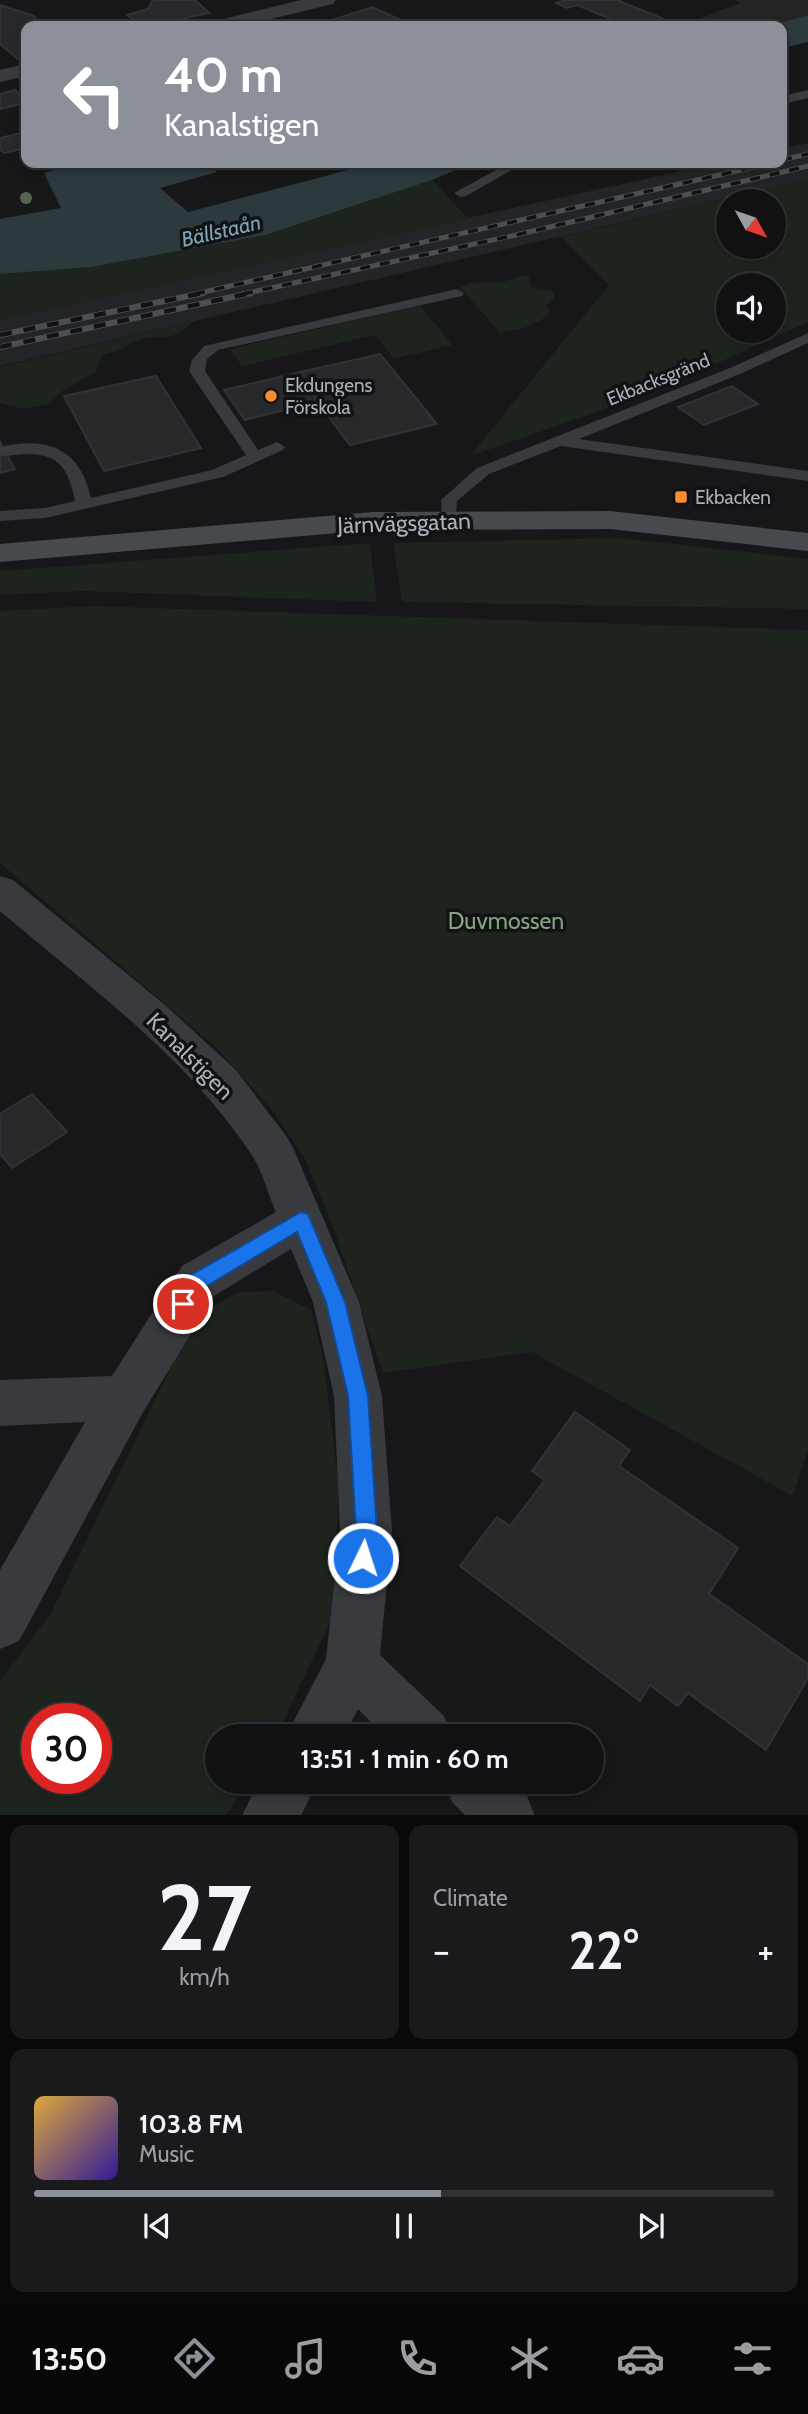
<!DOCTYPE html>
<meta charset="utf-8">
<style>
body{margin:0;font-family:Cabin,sans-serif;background:#1a1a1c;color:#f1f3f6;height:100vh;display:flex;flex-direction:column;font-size:26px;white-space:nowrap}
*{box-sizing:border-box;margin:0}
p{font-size:23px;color:#9c9da0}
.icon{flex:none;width:38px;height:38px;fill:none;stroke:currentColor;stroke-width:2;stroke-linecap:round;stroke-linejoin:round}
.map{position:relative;height:1815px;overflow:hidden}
.sheet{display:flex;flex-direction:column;gap:10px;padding:10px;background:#09090a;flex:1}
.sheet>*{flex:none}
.top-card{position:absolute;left:21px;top:21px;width:766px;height:147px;border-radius:14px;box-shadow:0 4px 10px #0003,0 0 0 2px #303133;background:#8c9099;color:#fff;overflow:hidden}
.needle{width:46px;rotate:130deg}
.buttons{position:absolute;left:716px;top:189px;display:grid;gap:14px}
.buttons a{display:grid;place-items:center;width:70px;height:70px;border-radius:50%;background:#111113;box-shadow:0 4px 10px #0003,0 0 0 2px #303133;font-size:35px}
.speed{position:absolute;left:21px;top:1703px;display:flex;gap:14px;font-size:35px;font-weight:700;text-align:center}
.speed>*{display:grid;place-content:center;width:91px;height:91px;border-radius:50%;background:#111113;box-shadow:0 4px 10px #0003,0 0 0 2px #303133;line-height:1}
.speed .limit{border:10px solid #d22;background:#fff;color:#111}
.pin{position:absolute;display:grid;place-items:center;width:60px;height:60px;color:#fff;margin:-30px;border:4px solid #fff;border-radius:50%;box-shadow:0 2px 7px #0007}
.me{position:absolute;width:77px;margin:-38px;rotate:4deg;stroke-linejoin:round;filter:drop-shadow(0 0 5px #0008)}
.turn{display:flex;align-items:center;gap:24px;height:147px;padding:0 28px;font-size:32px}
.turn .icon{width:91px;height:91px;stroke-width:2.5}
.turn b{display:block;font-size:49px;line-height:60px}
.big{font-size:52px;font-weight:800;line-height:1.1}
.sheet .card{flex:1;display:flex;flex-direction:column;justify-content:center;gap:10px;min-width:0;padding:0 24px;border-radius:14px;background:#1a1a1c}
.sheet .dial{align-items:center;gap:0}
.dial b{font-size:91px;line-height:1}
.song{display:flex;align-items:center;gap:21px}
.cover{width:84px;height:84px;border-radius:10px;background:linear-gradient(135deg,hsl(40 70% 55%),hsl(250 70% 35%))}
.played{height:7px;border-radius:4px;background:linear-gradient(90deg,#8c9099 55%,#303133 55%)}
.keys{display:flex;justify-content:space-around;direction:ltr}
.heat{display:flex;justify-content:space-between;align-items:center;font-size:38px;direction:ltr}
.sheet .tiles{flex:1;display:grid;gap:10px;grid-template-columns:1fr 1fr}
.card:last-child{grid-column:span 2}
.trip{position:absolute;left:205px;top:1724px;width:399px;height:70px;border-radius:35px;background:#111113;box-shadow:0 4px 10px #0003,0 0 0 2px #303133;font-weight:800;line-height:70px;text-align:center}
.tabs{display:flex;height:112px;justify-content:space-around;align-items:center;background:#070708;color:#9c9da0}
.tabs .icon{width:49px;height:49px}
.tabs .selected{color:#8c9099}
.tabs b{font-size:32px;color:#f1f3f6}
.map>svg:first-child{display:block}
.built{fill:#232426}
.green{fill:#1d241d;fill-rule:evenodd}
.water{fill:#2c3a3e}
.building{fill:#27282a;stroke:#313235;stroke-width:2}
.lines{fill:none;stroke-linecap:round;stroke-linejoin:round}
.lane{fill:#383a3e;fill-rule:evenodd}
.street{fill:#383a3e;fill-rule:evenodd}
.secondary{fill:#464a4e;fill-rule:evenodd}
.rail-far1-casing{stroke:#4b4f53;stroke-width:5}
.rail-casing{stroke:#4b4f53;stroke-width:6}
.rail-far1{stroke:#121214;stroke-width:3.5;stroke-dasharray:10;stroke-linecap:butt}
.rail{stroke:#121214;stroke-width:4.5;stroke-dasharray:12;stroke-linecap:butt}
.tree{fill:#536551}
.route{fill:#1a73e8;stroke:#114b97;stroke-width:2}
.poi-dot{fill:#f98d2f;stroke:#121214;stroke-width:2.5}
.labels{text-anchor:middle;stroke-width:7;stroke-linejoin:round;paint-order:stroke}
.far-street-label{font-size:19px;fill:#a9b1ba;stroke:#121214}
.far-poi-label{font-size:19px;fill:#a9b1ba;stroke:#121214;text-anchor:start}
.far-water-label{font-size:21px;font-style:italic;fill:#7ea7b6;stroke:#121214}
.street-label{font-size:23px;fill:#a9b1ba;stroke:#121214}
.park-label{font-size:23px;fill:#84a57f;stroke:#121214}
</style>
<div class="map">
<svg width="808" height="1816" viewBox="0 0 808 1816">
<rect width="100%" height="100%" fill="#171719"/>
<!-- built -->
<path class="built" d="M 734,0 L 808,0 L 808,15 L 768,26 L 702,26 L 691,22 L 740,3 Z
M 808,143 L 808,179 L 0,366 L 0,320 L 719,163 L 782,163 L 782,148 Z"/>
<!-- green -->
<path class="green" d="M 808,179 L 808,322 L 654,392 L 470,456 L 609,285 L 561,237 ZM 728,201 L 774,201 L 774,247 L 728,247 ZM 728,285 L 774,285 L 774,331 L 728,331 Z
M 432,180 L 469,219 L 0,320 L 0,274 L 91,267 L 265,235 Z
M 524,275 L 529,277 L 531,287 L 554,291 L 554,298 L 547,306 L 550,311 C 540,327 517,329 500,333 L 460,287 L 473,283 L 503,282 Z
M 420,305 L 452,345 L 394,359 L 375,335 L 242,366 L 230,349 Z
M 191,322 C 171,347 155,331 134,342 C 123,348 115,352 102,355 L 96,372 L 62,391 L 48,404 L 23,409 L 0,403 L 0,367 Z
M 620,538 L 808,559 L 808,609 L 402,602 L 393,543 Z
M 370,543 L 377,602 L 83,591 L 0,595 L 0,571 Z
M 93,606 L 808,630 L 808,1450 L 793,1496 L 532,1352 L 383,1373 L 332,1224 L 305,1159 L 273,1111 L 217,1048 L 0,863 L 0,611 Z
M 273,1291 L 311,1310 L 323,1357 L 338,1480 L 336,1610 L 276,1736 L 217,1736 L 217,1782 L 247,1782 L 226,1815 L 0,1816 L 0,1682 L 51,1613 L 178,1353 L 203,1312 L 239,1292 ZM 37,1718 L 96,1718 L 96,1778 L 37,1778 Z"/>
<!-- water -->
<path class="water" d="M 808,15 L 808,42 L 782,48 L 782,26 L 768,26 Z
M 82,163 L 206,163 L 217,172 L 160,188 L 188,212 L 375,163 L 472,163 L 432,180 L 265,235 L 91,267 L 0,274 L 0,219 L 61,208 L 44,173 Z"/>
<!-- building -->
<path class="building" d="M 153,0 L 195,0 L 209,13 L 149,26 L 142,26 L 127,15 L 148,9 Z
M 566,0 L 617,0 L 681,26 L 605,26 L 618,22 L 577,5 L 567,8 L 556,3 Z
M 0,5 L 34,16 L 43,26 L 26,26 L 26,56 L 18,59 L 0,44 Z
M 372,7 L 403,21 L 386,26 L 314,26 Z
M 15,90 L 26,103 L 0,109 L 0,94 Z
M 26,132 L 26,148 L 4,153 L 0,149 L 0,138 Z
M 380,354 L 437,424 L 350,445 L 296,373 Z
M 296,373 L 318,402 L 245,420 L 224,390 Z
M 156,376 L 201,448 L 104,471 L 64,396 Z
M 732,386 L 758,404 L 704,425 L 678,407 Z
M 0,442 L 15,469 L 0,473 Z
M 32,1094 L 67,1132 L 12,1168 L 0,1154 L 0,1114 Z
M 575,1412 L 630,1450 L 619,1466 L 738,1548 L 709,1594 L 808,1664 L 808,1678 L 766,1750 L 688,1693 L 678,1706 L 650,1685 L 640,1701 L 460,1566 L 497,1517 L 510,1526 L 545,1480 L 532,1471 Z"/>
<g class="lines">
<!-- lane -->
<path class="lane" d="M 808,90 L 808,98 L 782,104 L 782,96 Z
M 509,163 L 524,163 L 466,196 L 461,197 L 454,193 Z
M 457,289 L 464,293 L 462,296 L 218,350 L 207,359 L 205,371 L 258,450 L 277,442 L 285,447 L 283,450 L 223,477 L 45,518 L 0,521 L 0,511 L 45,508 L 75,501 C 66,455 49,451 5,456 L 0,455 L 0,447 C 47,436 80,448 91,498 L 212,470 L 246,455 L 189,371 L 192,360 L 204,346 Z
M 808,333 L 808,343 L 740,374 L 579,439 L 808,471 L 808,481 L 561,446 L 489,474 L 457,501 L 455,525 L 443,525 L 441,500 L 477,468 L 730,368 Z"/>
<!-- street -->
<path class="street" d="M 301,0 L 336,0 L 333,4 L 242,26 L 208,26 L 211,22 Z
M 26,64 L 26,76 L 0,82 L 0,70 Z
M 0,876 L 13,880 L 165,1005 L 236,1070 L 287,1137 L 294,1150 L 359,1302 L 382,1396 L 392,1531 L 380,1655 L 444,1716 L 452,1736 L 385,1736 L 358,1709 L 344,1736 L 286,1736 L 326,1659 L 340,1531 L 334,1396 L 313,1302 L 291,1249 L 214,1296 L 142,1414 L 19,1641 L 0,1649 L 0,1570 L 85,1422 L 0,1426 L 0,1380 L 112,1376 L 182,1266 L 276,1212 C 268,1194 263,1173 253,1157 C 189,1058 89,987 0,911 Z
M 258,1782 L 317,1782 L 301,1816 L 242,1816 Z
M 444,1782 L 512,1782 L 527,1796 L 535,1816 L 466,1816 L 452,1802 Z"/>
<!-- secondary -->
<path class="secondary" d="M 610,511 L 808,533 L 808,551 L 610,529 L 373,530 L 0,562 L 0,544 L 373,512 Z"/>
<!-- rail-far1 casing -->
<g class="rail-far1-casing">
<path id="rail-far1" d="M 782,160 L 808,154
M 195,294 L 772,163
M 243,294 L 516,235 L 808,166"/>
</g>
<!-- rail casing -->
<g class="rail-casing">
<path id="rail" d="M 0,335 L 203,293
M 0,347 L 251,293"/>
</g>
<!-- rail-far1 -->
<use href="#rail-far1" class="rail-far1"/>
<!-- rail -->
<use href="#rail" class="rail"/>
</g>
<!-- trees -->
<circle class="tree" cx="26" cy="198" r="6"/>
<!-- route -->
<path class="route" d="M 301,1212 L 308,1214 L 345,1302 L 368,1396 L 377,1531 L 371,1565 L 363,1569 L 356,1565 L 352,1558 L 356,1531 L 348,1396 L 326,1302 L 297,1232 L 205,1287 L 190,1310 L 183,1313 L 177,1310 L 174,1304 L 191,1275 Z"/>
<!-- markers -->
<g class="poi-dot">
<circle cx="271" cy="396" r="7"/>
<rect x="674" y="490" width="14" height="14" rx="3.5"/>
</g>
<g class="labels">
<!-- far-street labels -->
<g class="far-street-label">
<text transform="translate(658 379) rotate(-22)" y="7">Ekbacksgränd</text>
</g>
<!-- far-poi labels -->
<g class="far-poi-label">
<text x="285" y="392">Ekdungens<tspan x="285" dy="22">Förskola</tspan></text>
<text x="695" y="504">Ekbacken</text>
</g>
<!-- far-water labels -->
<g class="far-water-label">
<text transform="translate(221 231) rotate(-13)" y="7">Bällstaån</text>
</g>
<!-- street labels -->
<g class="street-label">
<text transform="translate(404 523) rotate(-2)" y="8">Järnvägsgatan</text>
<text transform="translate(190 1056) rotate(45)" y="8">Kanalstigen</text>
</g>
<!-- park labels -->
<g class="park-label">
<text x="506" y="929">Duvmossen</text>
</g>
</g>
</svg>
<div class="buttons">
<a><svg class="needle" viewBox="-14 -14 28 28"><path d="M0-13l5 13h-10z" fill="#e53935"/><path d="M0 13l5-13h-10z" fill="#9c9da0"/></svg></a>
<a><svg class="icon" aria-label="sound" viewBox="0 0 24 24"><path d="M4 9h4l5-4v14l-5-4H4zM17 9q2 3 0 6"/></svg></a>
</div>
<div class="speed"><div class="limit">30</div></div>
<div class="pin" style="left:183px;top:1304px;background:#d93025"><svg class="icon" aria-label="arrive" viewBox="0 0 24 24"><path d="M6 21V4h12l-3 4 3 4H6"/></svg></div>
<svg class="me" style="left:363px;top:1558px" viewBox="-20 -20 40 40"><circle r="17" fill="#1a73e8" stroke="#fff" stroke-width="3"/><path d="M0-11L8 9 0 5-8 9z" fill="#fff"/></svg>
<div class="trip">13:51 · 1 min · 60 m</div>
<div class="top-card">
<div class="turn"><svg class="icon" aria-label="left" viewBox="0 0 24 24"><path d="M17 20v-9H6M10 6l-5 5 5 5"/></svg><div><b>40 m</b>Kanalstigen</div></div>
</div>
</div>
<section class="sheet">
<div class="tiles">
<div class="card dial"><b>27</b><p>km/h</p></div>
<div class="card"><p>Climate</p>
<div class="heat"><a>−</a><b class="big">22°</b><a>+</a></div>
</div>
<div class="card">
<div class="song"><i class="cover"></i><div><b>103.8 FM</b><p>Music</p></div></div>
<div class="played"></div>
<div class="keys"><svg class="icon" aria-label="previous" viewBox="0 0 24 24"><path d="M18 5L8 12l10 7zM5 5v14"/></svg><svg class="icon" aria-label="pause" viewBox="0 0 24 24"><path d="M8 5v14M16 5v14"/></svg><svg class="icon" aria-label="next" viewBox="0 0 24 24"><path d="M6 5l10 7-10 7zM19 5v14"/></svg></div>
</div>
</div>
</section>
<nav class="tabs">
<b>13:50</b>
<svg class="icon selected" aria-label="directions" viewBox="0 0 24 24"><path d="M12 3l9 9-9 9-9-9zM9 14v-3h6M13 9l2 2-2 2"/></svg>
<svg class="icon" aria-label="music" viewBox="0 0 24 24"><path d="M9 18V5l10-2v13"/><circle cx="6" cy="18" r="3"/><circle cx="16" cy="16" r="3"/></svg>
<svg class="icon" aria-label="phone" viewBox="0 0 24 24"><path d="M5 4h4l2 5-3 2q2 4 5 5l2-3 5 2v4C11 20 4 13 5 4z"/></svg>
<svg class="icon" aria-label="climate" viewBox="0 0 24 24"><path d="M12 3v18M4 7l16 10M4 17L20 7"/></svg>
<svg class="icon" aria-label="car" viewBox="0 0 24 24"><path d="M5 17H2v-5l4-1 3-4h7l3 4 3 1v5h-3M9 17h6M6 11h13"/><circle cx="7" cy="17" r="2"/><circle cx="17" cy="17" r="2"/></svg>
<svg class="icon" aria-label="filters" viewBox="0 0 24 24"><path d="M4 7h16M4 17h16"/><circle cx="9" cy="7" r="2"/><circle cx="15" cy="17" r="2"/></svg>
</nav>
